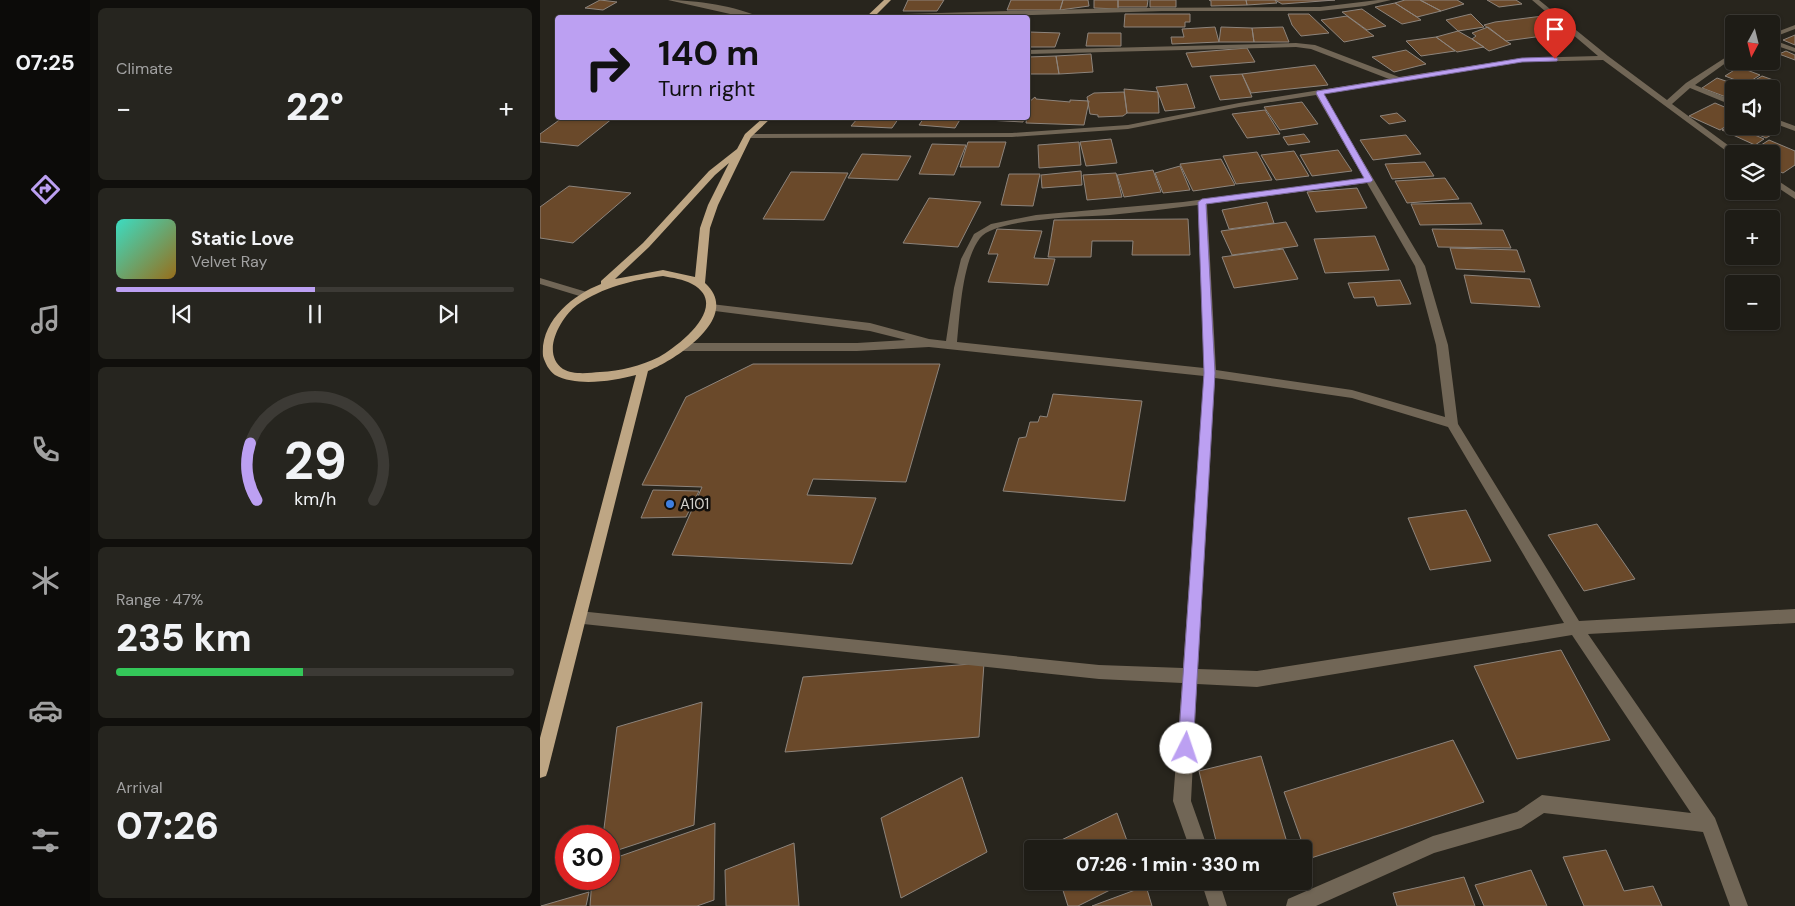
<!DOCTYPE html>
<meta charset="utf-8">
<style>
body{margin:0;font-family:"DM Sans",sans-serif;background:#26251f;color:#f1f3f6;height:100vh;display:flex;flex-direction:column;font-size:19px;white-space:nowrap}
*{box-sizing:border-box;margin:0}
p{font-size:16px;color:#a1a1a1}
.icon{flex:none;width:28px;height:28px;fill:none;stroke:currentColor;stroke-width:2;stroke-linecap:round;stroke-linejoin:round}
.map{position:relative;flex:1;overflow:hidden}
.side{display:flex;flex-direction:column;gap:8px;padding:8px;background:#100f0c;width:450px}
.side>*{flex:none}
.banner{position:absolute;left:15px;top:15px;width:475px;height:105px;border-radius:5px;box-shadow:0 1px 4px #0004,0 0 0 1px #3c3a35;background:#bca0f2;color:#111;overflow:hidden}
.needle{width:32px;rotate:187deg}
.controls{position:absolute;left:1185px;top:15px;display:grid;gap:10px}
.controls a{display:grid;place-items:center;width:55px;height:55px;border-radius:5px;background:#1e1c16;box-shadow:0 1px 4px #0004,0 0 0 1px #3c3a35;font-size:25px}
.speed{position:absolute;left:15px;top:825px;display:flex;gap:10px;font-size:25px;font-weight:700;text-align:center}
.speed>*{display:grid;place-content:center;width:65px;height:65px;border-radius:50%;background:#1e1c16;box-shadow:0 1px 4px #0004,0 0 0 1px #3c3a35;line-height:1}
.speed .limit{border:8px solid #d22;background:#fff;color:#111}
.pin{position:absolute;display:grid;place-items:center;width:42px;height:42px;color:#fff;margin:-51px -21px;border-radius:50% 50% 50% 0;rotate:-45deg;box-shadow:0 0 5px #0007}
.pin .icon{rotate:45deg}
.me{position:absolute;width:55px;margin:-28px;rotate:4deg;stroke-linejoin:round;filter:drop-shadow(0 0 4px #0008)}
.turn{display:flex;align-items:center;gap:18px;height:105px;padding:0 20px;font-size:22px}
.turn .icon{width:65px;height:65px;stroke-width:2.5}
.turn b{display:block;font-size:35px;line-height:42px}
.big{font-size:38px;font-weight:800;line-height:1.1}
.side .widget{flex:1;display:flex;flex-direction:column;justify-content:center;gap:8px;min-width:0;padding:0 18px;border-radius:8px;background:#26251f}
.side .dial{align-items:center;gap:0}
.dial svg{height:130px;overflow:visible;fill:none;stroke:#3c3a35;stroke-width:7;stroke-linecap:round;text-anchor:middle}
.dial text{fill:#f1f3f6;stroke:none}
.song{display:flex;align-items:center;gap:15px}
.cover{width:60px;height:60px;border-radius:8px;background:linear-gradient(135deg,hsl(170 70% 55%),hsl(40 70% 35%))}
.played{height:5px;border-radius:2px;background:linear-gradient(90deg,#bca0f2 50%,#3c3a35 50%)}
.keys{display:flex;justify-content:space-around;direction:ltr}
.heat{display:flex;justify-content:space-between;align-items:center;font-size:28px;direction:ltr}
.charge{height:8px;border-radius:4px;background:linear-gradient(90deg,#34c759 47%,#3c3a35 0)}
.trip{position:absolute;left:484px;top:840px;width:288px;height:50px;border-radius:5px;background:#1e1c16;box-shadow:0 1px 4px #0004,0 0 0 1px #3c3a35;font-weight:800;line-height:50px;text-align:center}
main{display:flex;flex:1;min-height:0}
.menu{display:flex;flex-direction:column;width:90px;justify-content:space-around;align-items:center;background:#0c0b09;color:#a1a1a1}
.menu .icon{width:35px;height:35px}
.menu .selected{color:#bca0f2}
.menu b{font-size:22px;color:#f1f3f6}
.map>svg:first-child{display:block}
.building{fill:#6a492a;stroke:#8d847c}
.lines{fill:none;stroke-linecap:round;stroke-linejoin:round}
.minor{fill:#716656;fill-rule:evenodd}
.major{fill:#bea684;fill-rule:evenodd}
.route{fill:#bca0f2;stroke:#7a689d}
.shop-dot{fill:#3f7fe0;stroke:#100e0b;stroke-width:2}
.labels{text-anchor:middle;stroke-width:5;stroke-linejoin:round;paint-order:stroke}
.poi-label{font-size:15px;fill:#d3d1cb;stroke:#100e0b;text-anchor:start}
</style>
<main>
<nav class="menu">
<b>07:25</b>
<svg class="icon selected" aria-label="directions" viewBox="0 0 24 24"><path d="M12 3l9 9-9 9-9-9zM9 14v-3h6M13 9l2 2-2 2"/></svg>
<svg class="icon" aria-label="music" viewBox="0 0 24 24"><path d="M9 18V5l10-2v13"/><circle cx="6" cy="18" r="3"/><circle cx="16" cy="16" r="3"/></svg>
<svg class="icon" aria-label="phone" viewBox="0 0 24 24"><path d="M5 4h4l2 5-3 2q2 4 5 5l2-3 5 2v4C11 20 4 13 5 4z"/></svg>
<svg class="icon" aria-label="climate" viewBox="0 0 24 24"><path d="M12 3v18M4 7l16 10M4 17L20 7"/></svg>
<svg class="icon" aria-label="car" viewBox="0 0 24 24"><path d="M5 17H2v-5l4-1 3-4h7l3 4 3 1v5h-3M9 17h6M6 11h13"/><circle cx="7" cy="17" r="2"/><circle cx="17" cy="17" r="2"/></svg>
<svg class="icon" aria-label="filters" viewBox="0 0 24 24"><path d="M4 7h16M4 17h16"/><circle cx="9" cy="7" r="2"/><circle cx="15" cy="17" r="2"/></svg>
</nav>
<section class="side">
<div class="widget"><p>Climate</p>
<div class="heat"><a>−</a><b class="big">22°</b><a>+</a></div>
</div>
<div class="widget">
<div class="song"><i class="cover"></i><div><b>Static Love</b><p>Velvet Ray</p></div></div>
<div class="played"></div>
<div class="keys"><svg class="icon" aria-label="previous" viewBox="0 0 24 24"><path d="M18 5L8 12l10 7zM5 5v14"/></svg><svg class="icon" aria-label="pause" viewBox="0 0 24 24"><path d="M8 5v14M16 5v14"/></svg><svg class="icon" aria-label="next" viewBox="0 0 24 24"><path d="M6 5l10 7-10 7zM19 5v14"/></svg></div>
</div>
<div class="widget dial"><svg viewBox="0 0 100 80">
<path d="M14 69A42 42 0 1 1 86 69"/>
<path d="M14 69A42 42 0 0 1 10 34" stroke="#bca0f2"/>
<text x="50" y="56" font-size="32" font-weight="700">29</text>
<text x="50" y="72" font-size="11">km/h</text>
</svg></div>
<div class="widget"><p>Range · 47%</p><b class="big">235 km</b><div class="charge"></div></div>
<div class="widget"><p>Arrival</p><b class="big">07:26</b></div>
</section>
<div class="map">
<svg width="1255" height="906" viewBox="0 0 1255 906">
<rect width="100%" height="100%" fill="#28251d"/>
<!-- building -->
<path class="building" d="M 60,0 L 77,2 L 63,10 L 45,8 Z
M 368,0 L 404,0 L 397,11 L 363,11 Z
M 471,0 L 523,0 L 520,10 L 467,10 Z
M 523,0 L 548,0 L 549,6 L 520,10 Z
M 554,0 L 578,0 L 578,9 L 554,8 Z
M 578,0 L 608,0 L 607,7 L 578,7 Z
M 610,0 L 636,0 L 636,7 L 610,7 Z
M 669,0 L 706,0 L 707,5 L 671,6 L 671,1 Z
M 706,0 L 735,0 L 737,3 L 707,5 Z
M 735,0 L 795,0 L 742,4 Z
M 865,0 L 880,0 L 901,11 L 877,17 L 855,3 Z
M 880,0 L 917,0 L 924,4 L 901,11 Z
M 947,0 L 976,0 L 982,4 L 959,7 Z
M 855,3 L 877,17 L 881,20 L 862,24 L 835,7 Z
M 822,9 L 846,26 L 827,30 L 802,12 Z
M 585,14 L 650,14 L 650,22 L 645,22 L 645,27 L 584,27 Z
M 748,14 L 769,14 L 789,33 L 761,36 L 752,25 Z
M 931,14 L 944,27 L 918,31 L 906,20 Z
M 807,16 L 834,36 L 804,42 L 781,20 Z
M 1003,16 L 1025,33 L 966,41 L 944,25 L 955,22 Z
M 675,27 L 679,42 L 632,44 L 631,37 L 644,37 L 642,29 Z
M 681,27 L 712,28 L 714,42 L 679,42 Z
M 743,27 L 749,42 L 714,42 L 712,28 Z
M 948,27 L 966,41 L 971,44 L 949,51 L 932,39 L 936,36 L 932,33 Z
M 918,31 L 932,39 L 944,47 L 917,52 L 896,37 Z
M 489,32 L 520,33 L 515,47 L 488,47 Z
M 548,33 L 581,33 L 581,46 L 546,46 Z
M 1255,36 L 1255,45 L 1243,40 L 1255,35 Z
M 896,37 L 915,51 L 881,56 L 866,41 Z
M 707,48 L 715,62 L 652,67 L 646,53 Z
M 866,50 L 886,64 L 854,72 L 832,57 Z
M 1246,51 L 1255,55 L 1255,60 L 1239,54 Z
M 551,54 L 553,72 L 519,74 L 516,56 Z
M 516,56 L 519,74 L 488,74 L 488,57 Z
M 775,65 L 788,85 L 711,93 L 702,74 Z
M 1199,67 L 1220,75 L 1209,82 L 1227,89 L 1219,89 L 1185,76 Z
M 702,74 L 712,97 L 680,100 L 670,76 Z
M 1222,76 L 1236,81 L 1227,88 L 1212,82 Z
M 1177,78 L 1209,89 L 1194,89 L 1194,100 L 1162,88 Z
M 647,84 L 655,108 L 625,111 L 616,87 Z
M 584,89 L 618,92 L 619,113 L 587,113 Z
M 584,92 L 587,113 L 583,116 L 558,117 L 558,115 L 550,114 L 547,97 L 554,93 Z
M 495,97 L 496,99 L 530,102 L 530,100 L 549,101 L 544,125 L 486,123 L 489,102 Z
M 762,102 L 778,124 L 740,130 L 724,107 Z
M 1175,103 L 1194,111 L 1194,124 L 1191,123 L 1180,130 L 1149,116 Z
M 725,110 L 740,134 L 707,138 L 692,114 Z
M 857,113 L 866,121 L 849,124 L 840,116 Z
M 22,118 L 73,118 L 38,146 L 0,142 L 0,134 Z
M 318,118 L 359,118 L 352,128 L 311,126 Z
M 384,118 L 421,118 L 415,128 L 379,125 Z
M 449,118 L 484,118 L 483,122 L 447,120 Z
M 1192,125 L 1194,126 L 1224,139 L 1215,145 L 1182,130 Z
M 1198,126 L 1230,126 L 1240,130 L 1226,138 Z
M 764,134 L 770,142 L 748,145 L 743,137 Z
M 866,135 L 881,154 L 833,160 L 820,140 Z
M 571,139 L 577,163 L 546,166 L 540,142 Z
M 1229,140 L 1255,151 L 1255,165 L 1243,173 L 1231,168 L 1231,154 L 1207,154 Z
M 428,142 L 466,142 L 459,167 L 420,167 Z
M 539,142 L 541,165 L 499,168 L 498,145 Z
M 392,144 L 426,145 L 414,175 L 379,174 Z
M 798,150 L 812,171 L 772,176 L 760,155 Z
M 754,151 L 769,176 L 736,180 L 721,155 Z
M 717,152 L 732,180 L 696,184 L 683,156 Z
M 322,154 L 371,156 L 358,180 L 308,178 Z
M 681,159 L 695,185 L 653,191 L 640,164 Z
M 885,162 L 894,176 L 852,179 L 845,164 Z
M 640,166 L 650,190 L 623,193 L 615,173 Z
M 613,170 L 621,192 L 584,197 L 577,175 Z
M 541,171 L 542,185 L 502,188 L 501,175 Z
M 251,172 L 308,173 L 284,220 L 223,219 Z
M 576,173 L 582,197 L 547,200 L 543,175 Z
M 469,174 L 500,174 L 493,206 L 461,205 Z
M 905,178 L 919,199 L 867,203 L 855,181 Z
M 29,186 L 91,193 L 33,243 L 0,238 L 0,207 Z
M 817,188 L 827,208 L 776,212 L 767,192 Z
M 389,198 L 441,202 L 418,247 L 363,243 Z
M 727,202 L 734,223 L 689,229 L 682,210 Z
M 931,203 L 942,224 L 880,225 L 871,204 Z
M 648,219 L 650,255 L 592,255 L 593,241 L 552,241 L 551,257 L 508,257 L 514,220 Z
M 746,222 L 758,246 L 692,255 L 681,231 Z
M 457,229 L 502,231 L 494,258 L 515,259 L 508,285 L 448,282 L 458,254 L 448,254 Z
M 892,229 L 963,230 L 971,248 L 898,247 Z
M 835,236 L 849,270 L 785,273 L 774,239 Z
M 910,248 L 977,250 L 985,272 L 916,269 Z
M 743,249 L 758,279 L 694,288 L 682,257 Z
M 924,275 L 990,279 L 1000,307 L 931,303 Z
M 860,280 L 871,304 L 837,306 L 834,297 L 814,298 L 808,283 Z
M 213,364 L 400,364 L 366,482 L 273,479 L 267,495 L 336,498 L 312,564 L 132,555 L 162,487 L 102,485 L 146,397 Z
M 513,394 L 602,401 L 585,501 L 463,491 L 479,438 L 486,437 L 490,422 L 498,422 L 500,416 L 507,417 Z
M 113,490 L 159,491 L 146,517 L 101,518 Z
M 926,510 L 951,561 L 890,570 L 868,518 Z
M 1057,524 L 1095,579 L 1044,591 L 1008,535 Z
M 1021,650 L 1070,740 L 977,759 L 934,666 Z
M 444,663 L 439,737 L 245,752 L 263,677 Z
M 162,702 L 154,825 L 69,853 L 69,836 L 63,836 L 77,727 Z
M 913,740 L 944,802 L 768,859 L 744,792 Z
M 721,756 L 749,849 L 678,849 L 659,771 Z
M 422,777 L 447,852 L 361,898 L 341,818 Z
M 577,813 L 590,849 L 510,849 L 509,846 Z
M 175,823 L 174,900 L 157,906 L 50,906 L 52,879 L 69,879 L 69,860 Z
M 254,843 L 259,906 L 186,906 L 185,870 Z
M 1066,850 L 1084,891 L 1113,886 L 1122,906 L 1044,906 L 1023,857 Z
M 991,870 L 1007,906 L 944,906 L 935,885 Z
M 924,877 L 935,906 L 857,906 L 853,893 Z
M 520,881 L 588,881 L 538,906 L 528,906 Z
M 686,881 L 718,881 L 688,889 Z
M 606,886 L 612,906 L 552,906 Z
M 49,892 L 46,906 L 1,906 Z"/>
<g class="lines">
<!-- minor -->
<path class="minor" d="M 128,0 C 154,0 198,6 221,18 L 208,18 Z
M 838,0 L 851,0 L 825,6 L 780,11 L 622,11 L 391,18 L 325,17 L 328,15 L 580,8 L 780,7 Z
M 992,0 L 999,0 L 1068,56 L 1127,100 L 1146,83 L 1194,52 L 1194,57 L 1155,85 L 1194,101 L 1194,106 L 1150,88 L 1132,104 L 1200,154 L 1194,154 L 1193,156 L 1063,60 L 982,62 L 783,94 L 885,266 L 908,345 L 918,424 L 1039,621 L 1255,609 L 1255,623 L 1048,634 L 1175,818 L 1208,906 L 1190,906 L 1163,832 L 1004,813 L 981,828 L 894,853 L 776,906 L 746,906 L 748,899 L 893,836 L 977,812 L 1002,795 L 1151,813 L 1032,635 L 717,687 L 657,684 L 651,801 L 668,849 L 650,849 L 633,801 L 642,683 L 559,679 L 34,623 L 32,618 L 34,613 L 39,611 L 559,665 L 643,668 L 664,376 L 389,347 L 317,351 L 141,351 L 135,347 L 141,343 L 317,343 L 366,340 L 330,331 L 167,310 L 166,308 L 171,304 L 330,323 L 389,339 L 406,341 L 414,288 L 421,259 L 434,234 L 451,224 L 496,215 L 643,202 L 824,178 L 776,95 L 699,107 L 588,129 L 472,137 L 208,138 L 204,136 L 208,134 L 472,133 L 588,125 L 699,103 L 849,79 L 771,49 L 756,47 L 488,54 L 488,50 L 756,43 L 775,45 L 859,77 L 982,58 L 1058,56 ZM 827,183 L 875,266 L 896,345 L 905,417 L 812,390 L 676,370 L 667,204 ZM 658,205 L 664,368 L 417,342 C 420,313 422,262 440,238 C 456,218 543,217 570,215 C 599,212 628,209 658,205 ZM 675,378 L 812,398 L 908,427 L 1024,623 L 717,671 L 658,669 Z
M 1255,25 L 1255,29 L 1231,38 L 1231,34 Z
M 1231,39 L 1255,48 L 1255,52 L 1231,44 Z
M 1231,117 L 1255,126 L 1255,131 L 1231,122 Z
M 1231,176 L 1255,192 L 1255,199 L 1231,183 Z
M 0,278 L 50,293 L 51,295 L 46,298 L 0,284 Z
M 661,881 L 679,881 L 687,906 L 669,906 Z"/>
<!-- major -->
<path class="major" d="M 344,0 L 351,0 L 333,18 L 325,18 Z
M 223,118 L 231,118 L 211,137 L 178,205 L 170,228 L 165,283 C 203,317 135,360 108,371 L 8,770 L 6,776 L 0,778 L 0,738 L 96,375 C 73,381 37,387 15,375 C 9,371 5,363 3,356 C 0,321 33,295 61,284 L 61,281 L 103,243 L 169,171 L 197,149 L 205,134 ZM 189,163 L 168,205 L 160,228 L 155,277 L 123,270 L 75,279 L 109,247 L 175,175 ZM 123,276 C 133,278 143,279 152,284 C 191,305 139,346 119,357 C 100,366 81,371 60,372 C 49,373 33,375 23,369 C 0,353 21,317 37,305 C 63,287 93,280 123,276 Z"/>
</g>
<!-- route -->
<path class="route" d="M 1015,57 L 1018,59 L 1017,61 L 982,62 L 784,94 L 833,180 L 831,182 L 666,204 L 675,373 L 653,748 L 651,753 L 646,755 L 641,753 L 638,748 L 664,373 L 658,202 L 662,199 L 824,178 L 776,93 L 777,91 L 982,58 Z"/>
<!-- markers -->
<circle class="shop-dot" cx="130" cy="504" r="5"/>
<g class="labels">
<!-- poi labels -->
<g class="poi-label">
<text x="140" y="509">A101</text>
</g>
</g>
</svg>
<div class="controls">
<a><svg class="needle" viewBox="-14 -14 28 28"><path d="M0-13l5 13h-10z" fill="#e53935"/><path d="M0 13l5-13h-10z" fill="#a1a1a1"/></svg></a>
<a><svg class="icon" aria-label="sound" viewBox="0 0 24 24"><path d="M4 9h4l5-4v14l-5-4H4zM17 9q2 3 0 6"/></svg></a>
<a><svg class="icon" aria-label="layers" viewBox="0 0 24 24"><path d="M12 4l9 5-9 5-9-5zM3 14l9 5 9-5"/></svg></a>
<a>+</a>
<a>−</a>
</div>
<div class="speed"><div class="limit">30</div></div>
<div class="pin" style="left:1015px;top:59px;background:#d93025"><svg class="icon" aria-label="arrive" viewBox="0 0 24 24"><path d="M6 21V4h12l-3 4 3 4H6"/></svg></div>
<svg class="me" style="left:646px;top:748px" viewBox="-20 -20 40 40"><circle r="19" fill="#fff"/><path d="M0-13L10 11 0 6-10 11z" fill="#bca0f2"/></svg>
<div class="trip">07:26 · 1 min · 330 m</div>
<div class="banner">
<div class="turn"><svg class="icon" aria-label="right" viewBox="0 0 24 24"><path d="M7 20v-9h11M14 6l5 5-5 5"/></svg><div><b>140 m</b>Turn right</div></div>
</div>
</div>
</main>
